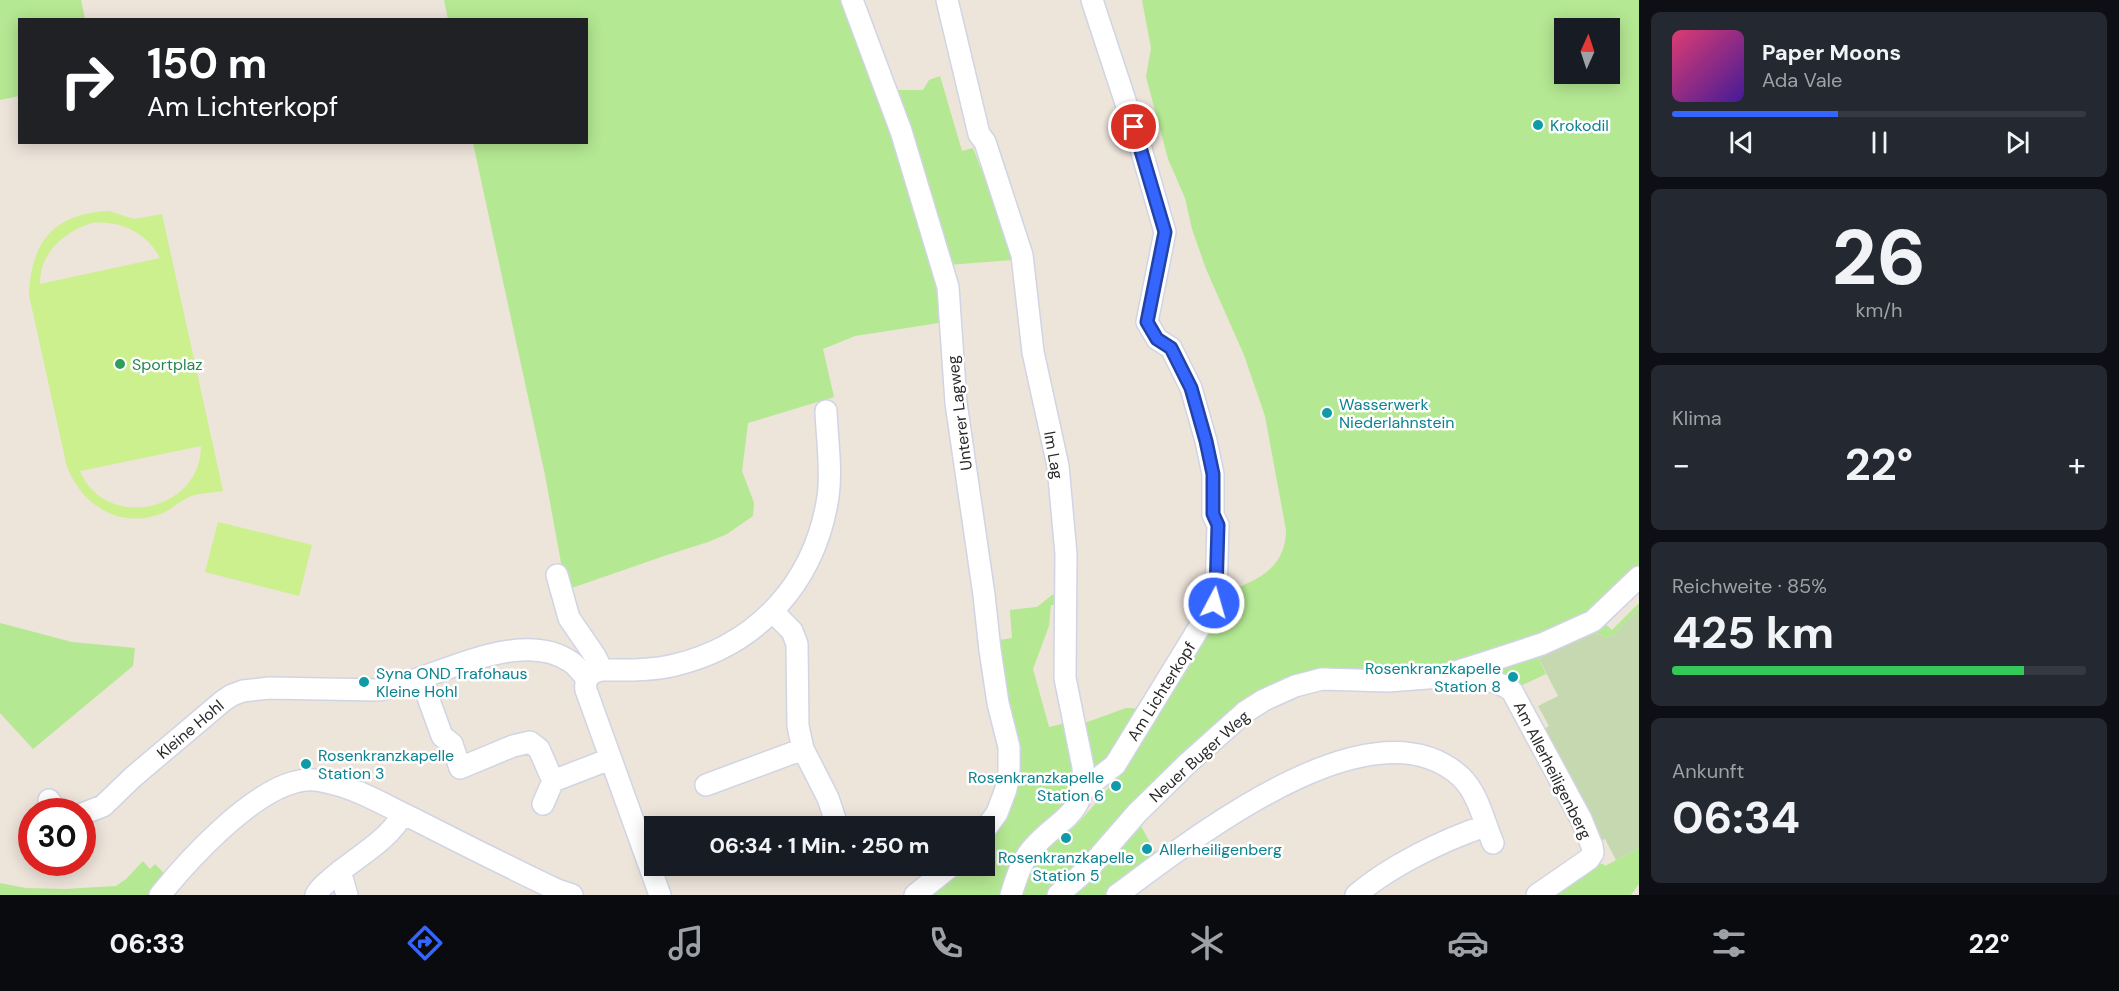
<!DOCTYPE html>
<html lang="de">
<meta charset="utf-8">
<style>
body{margin:0;font-family:"DM Sans",sans-serif;background:#242831;color:#f1f3f6;height:100vh;display:flex;flex-direction:column;font-size:22px;white-space:nowrap}
*{box-sizing:border-box;margin:0}
p{font-size:20px;color:#9ea1a6}
.icon{flex:none;width:33px;height:33px;fill:none;stroke:currentColor;stroke-width:2;stroke-linecap:round;stroke-linejoin:round}
.map{position:relative;flex:1;overflow:hidden}
.drawer{display:flex;flex-direction:column;gap:12px;padding:12px;background:#0d0f14;width:480px}
.drawer>*{flex:none}
.hud{position:absolute;left:18px;top:18px;width:570px;height:126px;border-radius:0px;box-shadow:0 3px 15px #0003;background:#202124;color:#fff;overflow:hidden}
.needle{width:39px;rotate:3deg}
.controls{position:absolute;left:1554px;top:18px;display:grid;gap:12px}
.controls a{display:grid;place-items:center;width:66px;height:66px;border-radius:0px;background:#171b24;box-shadow:0 3px 15px #0003;font-size:30px}
.speed{position:absolute;left:18px;top:798px;display:flex;gap:12px;font-size:30px;font-weight:700;text-align:center}
.speed>*{display:grid;place-content:center;width:78px;height:78px;border-radius:50%;background:#171b24;box-shadow:0 3px 15px #0003;line-height:1}
.speed .limit{border:9px solid #d22;background:#fff;color:#111}
.pin{position:absolute;display:grid;place-items:center;width:51px;height:51px;color:#fff;margin:-26px;border:3px solid #fff;border-radius:50%;box-shadow:0 2px 6px #0007}
.me{position:absolute;width:66px;margin:-33px;rotate:6deg;stroke-linejoin:round;filter:drop-shadow(0 0 4px #0008)}
.turn{display:flex;align-items:center;gap:21px;height:126px;padding:0 30px;font-size:27px}
.turn .icon{width:78px;height:78px;stroke-width:2.5}
.turn b{display:block;font-size:42px;line-height:51px}
.big{font-size:45px;font-weight:700;line-height:1.1}
.drawer .card{flex:1;display:flex;flex-direction:column;justify-content:center;gap:9px;min-width:0;padding:0 21px;border-radius:9px;background:#242831}
.drawer .dial{align-items:center;gap:0}
.dial b{font-size:78px;line-height:1}
.song{display:flex;align-items:center;gap:18px}
.cover{width:72px;height:72px;border-radius:9px;background:linear-gradient(135deg,hsl(340 70% 55%),hsl(260 70% 35%))}
.played{height:6px;border-radius:3px;background:linear-gradient(90deg,#3565ff 40%,#363941 40%)}
.keys{display:flex;justify-content:space-around;direction:ltr}
.heat{display:flex;justify-content:space-between;align-items:center;font-size:33px;direction:ltr}
.charge{height:9px;border-radius:4px;background:linear-gradient(90deg,#34c759 85%,#363941 0)}
.trip{position:absolute;left:644px;top:816px;width:351px;height:60px;border-radius:0px;background:#171b24;box-shadow:0 3px 15px #0003;font-weight:700;line-height:60px;text-align:center}
.menu{display:flex;height:96px;justify-content:space-around;align-items:center;background:#090b0e;color:#9ea1a6}
.menu .icon{width:42px;height:42px}
.menu .on{color:#3565ff}
.menu b{font-size:27px;color:#f1f3f6}
main{display:flex;flex:1;min-height:0}
.map>svg:first-child{display:block}
.green{fill:#b4e892;fill-rule:evenodd}
.cemetery{fill:#c6d8b0}
.pitch{fill:#cbf08d;fill-rule:evenodd}
.lines{fill:none;stroke-linecap:round;stroke-linejoin:round}
.minor-casing{stroke:#d0d4e4;stroke-width:24}
.minor{stroke:#fff;stroke-width:21}
.route-casing{stroke:#2242a6;stroke-width:15}
.route{stroke:#3565ff;stroke-width:10}
.culture-dot{fill:#0f9aa8;stroke:#fff;stroke-width:2}
.leisure-dot{fill:#2e9e5b;stroke:#fff;stroke-width:2}
.labels{text-anchor:middle;stroke-width:5;stroke-linejoin:round;paint-order:stroke}
.culture-label{font-size:16px;fill:#0d838f;stroke:#fff;text-anchor:start}
.leisure-label{font-size:16px;fill:#27864d;stroke:#fff;text-anchor:start}
.street-label{font-size:16px;fill:#2a2a2a;stroke:#fff}
</style>
<main>
<div class="map">
<svg width="1639" height="895" viewBox="0 0 1639 895">
<rect width="100%" height="100%" fill="#ede4da"/>
<!-- green -->
<path class="green" d="M 0,0 L 81,0 L 85,19 L 20,20 L 19,96 L 0,100 Z
M 444,0 L 845,0 L 936,266 L 945,322 L 855,336 L 823,349 L 834,397 L 748,423 L 742,471 L 754,503 L 753,516 L 727,534 L 708,542 L 664,556 L 566,590 L 545,475 L 473,143 L 586,142 L 586,20 L 448,19 Z
M 1142,0 L 1639,0 L 1639,571 L 1594,614 L 1612,630 L 1639,603 L 1639,609 L 1614,635 L 1607,638 L 1590,631 L 1536,653 L 1546,674 L 1507,692 L 1460,682 L 1323,685 L 1272,700 L 1137,819 L 1158,857 L 1104,895 L 1019,895 C 1023,887 1025,877 1030,869 C 1039,852 1066,836 1080,821 C 1100,799 1119,776 1136,751 L 1236,588 C 1264,578 1286,563 1286,530 L 1265,416 L 1244,355 L 1206,269 L 1192,229 L 1185,198 L 1168,159 L 1146,77 L 1151,48 ZM 1564,28 L 1610,28 L 1610,74 L 1564,74 Z
M 940,76 L 962,151 L 973,148 L 1003,226 L 1012,260 L 947,265 L 892,90 L 923,90 L 929,80 Z
M 1057,594 L 1057,605 L 1051,605 L 1049,626 L 1033,669 L 1049,727 L 1066,723 L 1073,757 L 1075,791 L 1066,805 L 1019,848 L 999,895 L 928,895 L 963,866 L 984,866 L 984,845 L 1003,815 L 993,641 L 1012,638 L 1010,610 L 1037,607 L 1052,595 Z
M 0,623 L 72,642 L 135,648 L 133,666 L 33,749 L 0,713 Z
M 1126,708 L 1143,709 L 1107,762 L 1093,768 L 1082,724 Z
M 1639,848 L 1639,884 L 1631,895 L 1543,895 L 1590,863 L 1603,864 L 1605,866 Z
M 143,861 L 150,869 L 155,864 L 166,875 L 150,895 L 0,895 L 0,883 L 26,888 L 64,889 L 116,886 L 126,879 Z"/>
<!-- cemetery -->
<path class="cemetery" d="M 1639,609 L 1639,848 L 1616,860 L 1605,839 L 1597,842 L 1540,731 L 1549,726 L 1538,706 L 1558,696 L 1536,653 L 1590,631 L 1607,638 L 1614,635 Z"/>
<!-- pitch -->
<path class="pitch" d="M 109,211 L 134,219 L 162,214 L 223,491 C 212,493 196,493 187,498 C 178,502 172,509 163,513 C 120,530 83,506 67,467 L 29,295 C 31,242 54,213 109,211 ZM 91,223 C 119,220 147,232 160,258 L 40,284 C 40,252 63,233 91,223 ZM 201,446 C 201,513 104,531 80,471 Z
M 218,522 L 312,545 L 299,596 L 205,572 Z"/>
<g class="lines">
<!-- minor casing -->
<g class="minor-casing">
<path id="minor" d="M 852,0 L 901,131 L 948,287 L 956,403 L 984,595 L 990,650 L 998,703 L 1009,747 L 1009,774 L 1006,789 L 997,813 L 984,831
M 947,0 L 979,134 L 985,142 L 1022,255 L 1033,352 L 1058,466 L 1066,554 L 1065,678 L 1083,767 C 1087,817 1059,817 1032,849 C 1021,862 1016,879 1011,895
M 557,575 L 569,618 L 595,656 L 602,670 C 591,672 584,678 586,690 L 660,895
M 773,612 L 792,631 L 797,644 L 798,726 L 803,749 L 828,798 L 835,819
M 602,670 C 626,670 651,671 675,665 C 758,645 815,582 828,497 C 832,469 827,439 826,411
M 1450,677 C 1468,677 1497,679 1512,691 L 1581,819 L 1592,846 L 1593,853 L 1589,859 L 1537,895
M 421,678 L 442,736 L 452,744 L 460,768 L 513,746 L 530,742 L 539,749 L 553,781 L 610,759
M 706,785 L 803,749
M 1083,790 L 1115,765 L 1213,605 L 1216,592 L 1218,525 L 1213,515 L 1213,474 L 1206,441 L 1191,388 L 1171,348 L 1157,339 L 1147,322 L 1165,232 L 1141,149 L 1092,0
M 49,800 L 57,812
M 543,804 L 553,781
M 82,814 L 103,806 L 133,777 L 223,701 L 232,695 L 243,691 L 269,688 L 378,690 C 431,682 519,625 571,662 C 577,666 582,673 587,679
M 340,871 L 347,895
M 160,895 C 189,859 249,794 295,782 C 305,779 316,779 326,782 C 357,788 386,806 414,819 C 461,843 509,867 557,890 L 572,895
M 316,895 C 319,888 326,883 332,878 C 356,857 387,842 403,814
M 915,895 L 951,866
M 1058,895 L 1090,867 L 1137,813 L 1188,763 L 1245,712 L 1264,700 L 1295,686 L 1322,679 L 1388,681 L 1440,677 L 1487,662 L 1542,644 L 1593,621 L 1639,577
M 1117,895 C 1191,841 1372,695 1461,777 C 1478,793 1484,822 1493,843
M 1356,895 C 1390,866 1443,840 1485,826"/>
</g>
<!-- minor -->
<use href="#minor" class="minor"/>
</g>
<g class="lines">
<!-- route casing -->
<g class="route-casing">
<path id="route" d="M 1134,127 L 1165,232 L 1147,322 L 1157,339 L 1171,348 L 1191,388 L 1206,441 L 1213,474 L 1213,514 L 1218,525 L 1216,592 L 1214,603"/>
</g>
<!-- route -->
<use href="#route" class="route"/>
</g>
<!-- markers -->
<g class="culture-dot">
<circle cx="1538" cy="125" r="6"/>
<circle cx="1327" cy="413" r="6"/>
<circle cx="1513" cy="677" r="6"/>
<circle cx="364" cy="682" r="6"/>
<circle cx="306" cy="764" r="6"/>
<circle cx="1116" cy="786" r="6"/>
<circle cx="1066" cy="838" r="6"/>
<circle cx="1147" cy="849" r="6"/>
</g>
<circle class="leisure-dot" cx="120" cy="364" r="6"/>
<g class="labels">
<!-- culture labels -->
<g class="culture-label">
<text x="1550" y="131">Krokodil</text>
<text x="1339" y="410">Wasserwerk<tspan x="1339" dy="18">Niederlahnstein</tspan></text>
<text x="1501" y="674" text-anchor="end">Rosenkranzkapelle<tspan x="1501" dy="18">Station 8</tspan></text>
<text x="376" y="679">Syna OND Trafohaus<tspan x="376" dy="18">Kleine Hohl</tspan></text>
<text x="318" y="761">Rosenkranzkapelle<tspan x="318" dy="18">Station 3</tspan></text>
<text x="1104" y="783" text-anchor="end">Rosenkranzkapelle<tspan x="1104" dy="18">Station 6</tspan></text>
<text x="1159" y="855">Allerheiligenberg</text>
<text x="1066" y="863" text-anchor="middle">Rosenkranzkapelle<tspan x="1066" dy="18">Station 5</tspan></text>
</g>
<!-- leisure labels -->
<g class="leisure-label">
<text x="132" y="370">Sportplaz</text>
</g>
<!-- street labels -->
<g class="street-label">
<text transform="translate(959 413) rotate(-97)" y="6">Unterer Lagweg</text>
<text transform="translate(1054 455) rotate(80)" y="6">Im Lag</text>
<text transform="translate(1161 691) rotate(-58)" y="6">Am Lichterkopf</text>
<text transform="translate(190 729) rotate(-40)" y="6">Kleine Hohl</text>
<text transform="translate(1199 756) rotate(-42)" y="6">Neuer Buger Weg</text>
<text transform="translate(1553 770) rotate(63)" y="6">Am Allerheiligenberg</text>
</g>
</g>
</svg>
<div class="controls">
<a><svg class="needle" viewBox="-14 -14 28 28"><path d="M0-13l5 13h-10z" fill="#e53935"/><path d="M0 13l5-13h-10z" fill="#9ea1a6"/></svg></a>
</div>
<div class="speed"><div class="limit">30</div></div>
<div class="pin" style="left:1134px;top:127px;background:#d93025"><svg class="icon" aria-label="arrive" viewBox="0 0 24 24"><path d="M6 21V4h12l-3 4 3 4H6"/></svg></div>
<svg class="me" style="left:1214px;top:603px" viewBox="-20 -20 40 40"><circle r="17" fill="#3565ff" stroke="#fff" stroke-width="3"/><path d="M0-11L8 9 0 5-8 9z" fill="#fff"/></svg>
<div class="trip">06:34 · 1 Min. · 250 m</div>
<div class="hud">
<div class="turn"><svg class="icon" aria-label="right" viewBox="0 0 24 24"><path d="M7 20v-9h11M14 6l5 5-5 5"/></svg><div><b>150 m</b>Am Lichterkopf</div></div>
</div>
</div>
<section class="drawer">
<div class="card">
<div class="song"><i class="cover"></i><div><b>Paper Moons</b><p>Ada Vale</p></div></div>
<div class="played"></div>
<div class="keys"><svg class="icon" aria-label="previous" viewBox="0 0 24 24"><path d="M18 5L8 12l10 7zM5 5v14"/></svg><svg class="icon" aria-label="pause" viewBox="0 0 24 24"><path d="M8 5v14M16 5v14"/></svg><svg class="icon" aria-label="next" viewBox="0 0 24 24"><path d="M6 5l10 7-10 7zM19 5v14"/></svg></div>
</div>
<div class="card dial"><b>26</b><p>km/h</p></div>
<div class="card"><p>Klima</p>
<div class="heat"><a>−</a><b class="big">22°</b><a>+</a></div>
</div>
<div class="card"><p>Reichweite · 85%</p><b class="big">425 km</b><div class="charge"></div></div>
<div class="card"><p>Ankunft</p><b class="big">06:34</b></div>
</section>
</main>
<nav class="menu">
<b>06:33</b>
<svg class="icon on" aria-label="directions" viewBox="0 0 24 24"><path d="M12 3l9 9-9 9-9-9zM9 14v-3h6M13 9l2 2-2 2"/></svg>
<svg class="icon" aria-label="music" viewBox="0 0 24 24"><path d="M9 18V5l10-2v13"/><circle cx="6" cy="18" r="3"/><circle cx="16" cy="16" r="3"/></svg>
<svg class="icon" aria-label="phone" viewBox="0 0 24 24"><path d="M5 4h4l2 5-3 2q2 4 5 5l2-3 5 2v4C11 20 4 13 5 4z"/></svg>
<svg class="icon" aria-label="climate" viewBox="0 0 24 24"><path d="M12 3v18M4 7l16 10M4 17L20 7"/></svg>
<svg class="icon" aria-label="car" viewBox="0 0 24 24"><path d="M5 17H2v-5l4-1 3-4h7l3 4 3 1v5h-3M9 17h6M6 11h13"/><circle cx="7" cy="17" r="2"/><circle cx="17" cy="17" r="2"/></svg>
<svg class="icon" aria-label="filters" viewBox="0 0 24 24"><path d="M4 7h16M4 17h16"/><circle cx="9" cy="7" r="2"/><circle cx="15" cy="17" r="2"/></svg>
<b>22°</b>
</nav>
